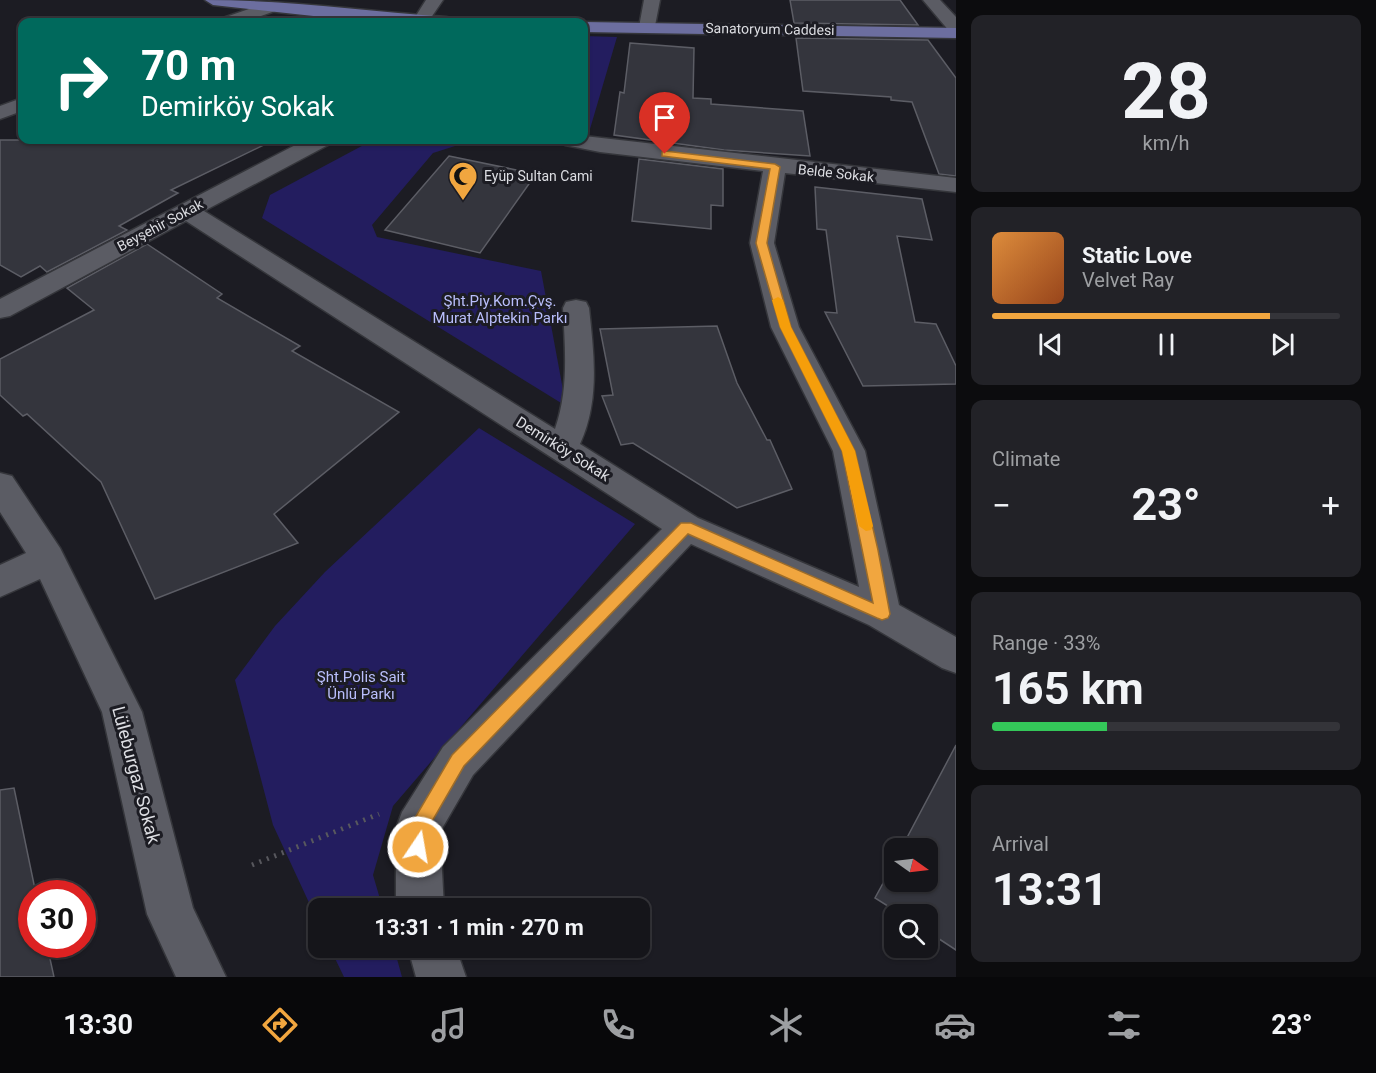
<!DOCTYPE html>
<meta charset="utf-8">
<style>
body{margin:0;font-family:Roboto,sans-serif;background:#222227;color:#f1f3f6;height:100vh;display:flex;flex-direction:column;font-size:22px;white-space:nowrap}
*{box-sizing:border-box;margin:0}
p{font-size:20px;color:#9d9fa2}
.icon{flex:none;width:33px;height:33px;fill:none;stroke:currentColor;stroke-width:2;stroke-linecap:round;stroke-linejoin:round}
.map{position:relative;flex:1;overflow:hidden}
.drawer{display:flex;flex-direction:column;gap:15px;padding:15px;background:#0c0c0e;width:420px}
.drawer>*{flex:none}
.top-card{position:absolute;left:18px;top:18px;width:570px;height:126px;border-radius:12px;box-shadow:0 2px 4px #0004,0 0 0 2px #343439;background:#00695c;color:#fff;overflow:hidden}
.needle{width:39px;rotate:104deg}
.tools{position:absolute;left:884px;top:838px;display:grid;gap:12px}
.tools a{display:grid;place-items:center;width:54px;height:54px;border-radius:12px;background:#15151a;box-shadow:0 2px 4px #0004,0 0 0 2px #343439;font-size:30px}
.speed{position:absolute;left:18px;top:880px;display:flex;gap:12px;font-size:30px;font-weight:700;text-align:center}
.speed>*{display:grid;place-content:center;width:78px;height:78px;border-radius:50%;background:#15151a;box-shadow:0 2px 4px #0004,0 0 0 2px #343439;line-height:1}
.speed .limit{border:9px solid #d22;background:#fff;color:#111}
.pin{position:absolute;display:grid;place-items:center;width:51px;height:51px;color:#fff;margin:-62px -26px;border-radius:50% 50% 50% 0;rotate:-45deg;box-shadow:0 0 6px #0007}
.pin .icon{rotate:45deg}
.me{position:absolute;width:66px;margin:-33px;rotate:12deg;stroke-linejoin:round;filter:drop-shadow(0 0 4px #0008)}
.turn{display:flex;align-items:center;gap:21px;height:126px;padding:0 24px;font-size:27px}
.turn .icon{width:78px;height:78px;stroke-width:2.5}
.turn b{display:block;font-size:42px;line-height:51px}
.big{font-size:45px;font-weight:700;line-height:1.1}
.drawer .widget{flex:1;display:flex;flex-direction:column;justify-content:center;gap:9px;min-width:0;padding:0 21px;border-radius:12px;background:#222227}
.drawer .dial{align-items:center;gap:0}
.dial b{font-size:78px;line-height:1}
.song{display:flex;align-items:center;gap:18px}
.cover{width:72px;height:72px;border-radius:9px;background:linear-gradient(135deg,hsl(30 70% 55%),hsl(20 70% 35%))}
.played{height:6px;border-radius:3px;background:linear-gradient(90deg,#f1a63f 80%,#343439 80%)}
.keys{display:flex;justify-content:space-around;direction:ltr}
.heat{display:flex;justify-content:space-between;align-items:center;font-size:33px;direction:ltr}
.charge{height:9px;border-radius:4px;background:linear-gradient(90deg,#34c759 33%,#343439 0)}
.trip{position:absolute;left:308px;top:898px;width:342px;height:60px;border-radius:12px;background:#15151a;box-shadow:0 2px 4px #0004,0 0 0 2px #343439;font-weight:700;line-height:60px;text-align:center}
.dock{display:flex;height:96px;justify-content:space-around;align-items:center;background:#08080a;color:#9d9fa2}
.dock .icon{width:42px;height:42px}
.dock .on{color:#f1a63f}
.dock b{font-size:27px;color:#f1f3f6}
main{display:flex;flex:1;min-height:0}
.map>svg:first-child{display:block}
.green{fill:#231d5f}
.building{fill:#34353d;stroke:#5c5d65;stroke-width:1.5}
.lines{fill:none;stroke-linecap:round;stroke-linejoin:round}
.minor-casing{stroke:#35363b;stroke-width:3}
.major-casing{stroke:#35363b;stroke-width:3}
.path{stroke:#58585e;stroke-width:5;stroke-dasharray:2 6;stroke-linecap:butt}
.minor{fill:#5b5c64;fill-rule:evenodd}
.major{fill:#6c6e9f;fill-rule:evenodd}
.route{fill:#f1a63f;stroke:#9d6c29;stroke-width:1.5}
.slow{fill:#f59e0b}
.labels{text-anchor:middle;stroke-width:6;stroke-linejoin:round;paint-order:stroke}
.far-street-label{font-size:14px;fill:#dddee3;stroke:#1c1c23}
.far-poi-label{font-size:14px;fill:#dddee3;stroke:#1c1c23;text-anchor:start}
.park-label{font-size:15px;fill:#b9befb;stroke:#1c1c23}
.street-label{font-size:15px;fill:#dddee3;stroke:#1c1c23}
.near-street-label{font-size:18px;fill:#dddee3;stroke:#1c1c23}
</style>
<main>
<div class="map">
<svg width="956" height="977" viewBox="0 0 956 977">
<rect width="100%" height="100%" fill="#1c1c23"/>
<!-- green -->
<path class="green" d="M 584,36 L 617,37 L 590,129 L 584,128 Z
M 373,140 L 474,140 L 433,153 L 372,225 L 377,237 L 541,271 L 566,406 L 262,218 L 270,195 Z
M 479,428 L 635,524 L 393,806 L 373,875 L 383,909 L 318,909 L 318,922 L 273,825 L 235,680 L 275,626 L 325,572 Z
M 330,948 L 394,948 L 402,977 L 344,977 Z"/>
<!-- building -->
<path class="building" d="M 790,0 L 900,0 L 918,25 L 794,23 Z
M 796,38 L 928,40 L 956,78 L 956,176 L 939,174 L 912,102 L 891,100 L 891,97 L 803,91 Z
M 630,43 L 694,48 L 693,98 L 711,99 L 711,104 L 803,111 L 810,156 L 724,150 L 614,135 L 620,92 L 624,93 Z
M 0,140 L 274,140 L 171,190 L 178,193 L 119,226 L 127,230 L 47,272 L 40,266 L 21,277 L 0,265 Z
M 449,156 L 536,174 L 480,253 L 385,230 Z
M 639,159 L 723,169 L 723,206 L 711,205 L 711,229 L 632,221 Z
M 815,187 L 922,199 L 932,240 L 897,236 L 915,322 L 936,324 L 956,366 L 956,384 L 863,386 L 825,312 L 837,313 L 826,230 L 817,229 Z
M 147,244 L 222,294 L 217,298 L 300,346 L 292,351 L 399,412 L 274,514 L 298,543 L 155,599 L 101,482 L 27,414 L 23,416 L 0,395 L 0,359 L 94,310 L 67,288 Z
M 717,326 L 737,383 L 767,440 L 770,440 L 792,489 L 737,508 L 633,443 L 621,445 L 602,396 L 613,395 L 600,329 Z
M 956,745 L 956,950 L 927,931 L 927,915 L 902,915 L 875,898 L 894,863 L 894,882 L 927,882 L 927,849 L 901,849 Z
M 14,788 L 36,894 L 32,894 L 32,945 L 47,945 L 54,977 L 0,977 L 0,790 Z"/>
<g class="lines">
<!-- minor casing -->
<g class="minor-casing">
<path id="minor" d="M 426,0 L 443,0 L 428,22 L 412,22 Z
M 644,0 L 660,0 L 654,31 L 642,31 L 639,27 Z
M 923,0 L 940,0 L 956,17 L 956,33 L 950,32 Z
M 269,2 L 275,3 L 277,7 L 275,11 L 244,22 L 220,22 L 223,18 Z
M 22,98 L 22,111 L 0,119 L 0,106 Z
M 584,136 L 956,178 L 956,192 L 785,173 L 774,243 L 799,327 L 865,451 L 899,605 L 956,637 L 956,673 L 942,668 L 869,625 L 691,544 L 473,775 L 440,832 L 444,909 L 396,909 L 396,828 L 402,812 L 443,747 L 662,529 L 186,221 L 10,316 L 0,318 L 0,299 L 305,140 L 330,140 L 328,145 L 204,211 L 555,429 C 569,389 565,349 563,308 L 566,302 L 576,300 L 586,302 L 589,308 C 594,355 600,400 580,444 L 698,518 L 859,587 L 833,451 L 771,327 L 750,243 L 763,171 L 600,152 L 565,145 L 562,140 L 584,140 Z
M 0,473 L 12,476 L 60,548 L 142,712 L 193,908 L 226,977 L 176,977 L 147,914 L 102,712 L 40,579 L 0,597 L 0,565 L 26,553 L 0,512 Z
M 408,948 L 456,948 L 466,977 L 416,977 Z"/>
</g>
<!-- major casing -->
<g class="major-casing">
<path id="major" d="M 205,0 C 285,0 366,11 446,17 L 452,18 L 455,22 L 359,21 L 213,5 Z
M 581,22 L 584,22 L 956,28 L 956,38 L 584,32 L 584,22 Z"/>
</g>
<!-- path -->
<path class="path" d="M 252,865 L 379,814"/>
<!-- minor -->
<use href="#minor" class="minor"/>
<!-- major -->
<use href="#major" class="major"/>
</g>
<!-- route -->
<path class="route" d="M 665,151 L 775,164 L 780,167 L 767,243 L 791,327 L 855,451 L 878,550 L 890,614 L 888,618 L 882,620 L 877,618 L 688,534 L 464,766 L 427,830 L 427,847 L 425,853 L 418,856 L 412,853 L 409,847 L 409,828 L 452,755 L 681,523 L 691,523 L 873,603 L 842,451 L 780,327 L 756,243 L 770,169 L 662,156 L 662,152 Z"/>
<!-- slow -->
<path class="slow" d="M 778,297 L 783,300 L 791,327 L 855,451 L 873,526 L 871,530 L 866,531 L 859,526 L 842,451 L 780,327 L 772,300 Z"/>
<!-- icons -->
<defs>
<g id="mosque-pin" transform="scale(1.5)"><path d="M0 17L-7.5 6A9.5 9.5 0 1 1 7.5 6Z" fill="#f1a63f" stroke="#1c1c23"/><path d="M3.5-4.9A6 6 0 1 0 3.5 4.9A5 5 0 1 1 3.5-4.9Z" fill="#111"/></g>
</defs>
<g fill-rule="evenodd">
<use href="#mosque-pin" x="463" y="176"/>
</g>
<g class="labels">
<!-- far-street labels -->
<g class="far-street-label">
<text transform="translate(770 29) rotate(1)" y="5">Sanatoryum Caddesi</text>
<text transform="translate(836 173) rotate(6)" y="5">Belde Sokak</text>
<text transform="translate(160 225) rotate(-28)" y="5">Beyşehir Sokak</text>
</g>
<!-- far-poi labels -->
<g class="far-poi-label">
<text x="484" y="181">Eyüp Sultan Cami</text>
</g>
<!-- park labels -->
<g class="park-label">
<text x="500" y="306">Şht.Piy.Kom.Çvş.<tspan x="500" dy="17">Murat Alptekin Parkı</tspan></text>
<text x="361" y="682">Şht.Polis Sait<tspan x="361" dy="17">Ünlü Parkı</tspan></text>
</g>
<!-- street labels -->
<g class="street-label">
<text transform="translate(563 449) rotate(32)" y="5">Demirköy Sokak</text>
</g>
<!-- near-street labels -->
<g class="near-street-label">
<text transform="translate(136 775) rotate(75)" y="6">Lüleburgaz Sokak</text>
</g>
</g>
</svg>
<div class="tools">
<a><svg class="needle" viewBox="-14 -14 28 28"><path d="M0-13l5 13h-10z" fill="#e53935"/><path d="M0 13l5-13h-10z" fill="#9d9fa2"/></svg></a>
<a><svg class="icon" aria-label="search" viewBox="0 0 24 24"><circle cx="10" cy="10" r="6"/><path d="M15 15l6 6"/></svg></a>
</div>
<div class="speed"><div class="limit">30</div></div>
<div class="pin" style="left:665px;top:154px;background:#d93025"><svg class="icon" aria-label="arrive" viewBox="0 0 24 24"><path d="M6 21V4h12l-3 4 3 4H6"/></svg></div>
<svg class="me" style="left:418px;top:847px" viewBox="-20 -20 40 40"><circle r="17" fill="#f1a63f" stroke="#fff" stroke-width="3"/><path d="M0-11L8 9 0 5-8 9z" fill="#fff"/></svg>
<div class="trip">13:31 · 1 min · 270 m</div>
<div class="top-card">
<div class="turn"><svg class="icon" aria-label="right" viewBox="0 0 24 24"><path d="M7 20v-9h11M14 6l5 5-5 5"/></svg><div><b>70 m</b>Demirköy Sokak</div></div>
</div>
</div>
<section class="drawer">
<div class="widget dial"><b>28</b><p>km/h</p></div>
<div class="widget">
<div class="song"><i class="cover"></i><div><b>Static Love</b><p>Velvet Ray</p></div></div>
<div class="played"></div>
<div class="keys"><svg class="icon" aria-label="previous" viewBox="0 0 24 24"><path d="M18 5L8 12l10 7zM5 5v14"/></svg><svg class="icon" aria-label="pause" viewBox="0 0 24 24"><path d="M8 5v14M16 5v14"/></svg><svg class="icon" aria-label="next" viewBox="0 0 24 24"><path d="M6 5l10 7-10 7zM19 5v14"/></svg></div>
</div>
<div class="widget"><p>Climate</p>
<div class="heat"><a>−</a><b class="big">23°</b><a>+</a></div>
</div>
<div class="widget"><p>Range · 33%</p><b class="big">165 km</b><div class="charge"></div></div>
<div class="widget"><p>Arrival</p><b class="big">13:31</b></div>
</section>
</main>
<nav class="dock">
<b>13:30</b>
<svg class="icon on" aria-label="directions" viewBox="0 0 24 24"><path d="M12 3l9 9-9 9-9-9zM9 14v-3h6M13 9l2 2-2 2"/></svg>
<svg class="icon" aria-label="music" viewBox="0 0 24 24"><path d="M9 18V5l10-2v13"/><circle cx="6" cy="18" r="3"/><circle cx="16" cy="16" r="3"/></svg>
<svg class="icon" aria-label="phone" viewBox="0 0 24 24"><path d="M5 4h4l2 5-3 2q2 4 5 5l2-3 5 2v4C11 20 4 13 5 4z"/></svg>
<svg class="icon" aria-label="climate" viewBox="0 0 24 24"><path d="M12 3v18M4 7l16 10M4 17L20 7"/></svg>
<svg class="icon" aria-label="car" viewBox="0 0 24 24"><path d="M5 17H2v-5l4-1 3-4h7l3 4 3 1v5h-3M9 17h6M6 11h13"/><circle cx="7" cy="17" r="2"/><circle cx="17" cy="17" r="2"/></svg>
<svg class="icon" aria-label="filters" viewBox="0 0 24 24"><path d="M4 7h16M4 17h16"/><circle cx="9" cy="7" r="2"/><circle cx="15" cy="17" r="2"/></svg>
<b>23°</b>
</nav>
